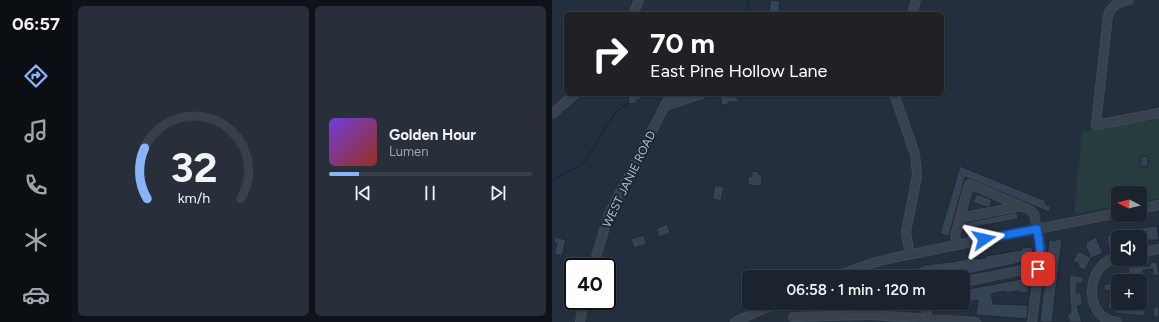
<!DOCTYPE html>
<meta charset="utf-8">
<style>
body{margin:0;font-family:Figtree,sans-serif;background:#282f3a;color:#f1f3f6;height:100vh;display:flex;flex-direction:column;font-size:15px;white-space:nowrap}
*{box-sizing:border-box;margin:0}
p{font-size:13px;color:#a0a4aa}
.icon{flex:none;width:22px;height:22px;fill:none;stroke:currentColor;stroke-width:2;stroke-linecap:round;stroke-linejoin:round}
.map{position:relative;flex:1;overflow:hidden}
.panel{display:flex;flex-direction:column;gap:6px;padding:6px;background:#0f1319;width:480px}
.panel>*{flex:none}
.guide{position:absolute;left:12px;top:12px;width:380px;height:84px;border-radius:6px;box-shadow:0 1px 3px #0004,0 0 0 1px #39404a;background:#202124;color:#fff;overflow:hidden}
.needle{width:26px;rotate:277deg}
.tools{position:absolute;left:559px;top:186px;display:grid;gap:8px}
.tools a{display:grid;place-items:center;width:36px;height:36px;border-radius:6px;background:#1b232e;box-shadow:0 1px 3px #0004,0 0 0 1px #39404a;font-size:20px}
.speed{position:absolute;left:12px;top:258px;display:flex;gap:8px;font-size:20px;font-weight:700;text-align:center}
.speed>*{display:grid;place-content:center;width:52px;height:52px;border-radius:50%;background:#1b232e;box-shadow:0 1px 3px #0004,0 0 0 1px #39404a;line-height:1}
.speed .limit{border:2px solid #111;border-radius:6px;background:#fff;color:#111}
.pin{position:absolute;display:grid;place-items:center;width:34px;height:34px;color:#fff;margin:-17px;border-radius:8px;box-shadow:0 2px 6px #0006}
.me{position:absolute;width:44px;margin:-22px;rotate:79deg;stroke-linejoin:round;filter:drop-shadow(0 0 3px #0008)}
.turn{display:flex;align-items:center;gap:14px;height:84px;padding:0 20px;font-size:18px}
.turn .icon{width:52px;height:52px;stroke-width:2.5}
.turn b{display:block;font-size:28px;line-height:34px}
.panel .widget{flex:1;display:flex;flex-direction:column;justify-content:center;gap:6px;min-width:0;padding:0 14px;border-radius:6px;background:#282f3a}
.panel .dial{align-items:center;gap:0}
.dial svg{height:104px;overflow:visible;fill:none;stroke:#39404a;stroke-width:7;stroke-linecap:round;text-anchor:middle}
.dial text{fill:#f1f3f6;stroke:none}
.song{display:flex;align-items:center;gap:12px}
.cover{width:48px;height:48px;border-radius:6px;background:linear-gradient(135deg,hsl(260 70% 55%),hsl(10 70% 35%))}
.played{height:4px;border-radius:2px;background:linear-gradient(90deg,#8ab4f8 15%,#39404a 15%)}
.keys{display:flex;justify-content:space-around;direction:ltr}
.panel .tiles{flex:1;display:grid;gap:6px;grid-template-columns:repeat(2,1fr)}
.trip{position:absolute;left:190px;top:270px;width:228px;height:40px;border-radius:6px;background:#1b232e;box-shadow:0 1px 3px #0004,0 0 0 1px #39404a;font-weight:600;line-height:40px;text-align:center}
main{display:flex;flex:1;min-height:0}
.dock{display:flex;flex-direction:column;width:72px;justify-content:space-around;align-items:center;background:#0b0e12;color:#a0a4aa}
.dock .icon{width:28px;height:28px}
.dock .current{color:#8ab4f8}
.dock b{font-size:18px;color:#f1f3f6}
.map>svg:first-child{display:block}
.green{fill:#263c3f}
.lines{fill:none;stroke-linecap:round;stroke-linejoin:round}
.stream{stroke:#17263c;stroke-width:1.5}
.building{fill:#364354;stroke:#1f2835}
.minor-casing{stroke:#414a57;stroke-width:10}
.minor{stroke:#38414e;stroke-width:8}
.route-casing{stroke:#114b97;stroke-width:10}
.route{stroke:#1a73e8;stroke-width:7}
.labels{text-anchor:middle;stroke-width:4;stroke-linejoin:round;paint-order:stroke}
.street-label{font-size:12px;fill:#b4bcc9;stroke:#1d2633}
</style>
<main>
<nav class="dock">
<b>06:57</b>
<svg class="icon current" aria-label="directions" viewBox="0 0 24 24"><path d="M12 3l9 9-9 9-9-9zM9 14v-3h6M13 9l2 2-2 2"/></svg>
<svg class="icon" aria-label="music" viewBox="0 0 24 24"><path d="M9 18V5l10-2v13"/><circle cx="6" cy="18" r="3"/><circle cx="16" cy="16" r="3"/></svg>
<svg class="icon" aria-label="phone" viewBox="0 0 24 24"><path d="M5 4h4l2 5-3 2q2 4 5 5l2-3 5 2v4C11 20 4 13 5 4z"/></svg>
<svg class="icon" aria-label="climate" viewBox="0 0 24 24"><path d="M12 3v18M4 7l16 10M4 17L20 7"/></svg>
<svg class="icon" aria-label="car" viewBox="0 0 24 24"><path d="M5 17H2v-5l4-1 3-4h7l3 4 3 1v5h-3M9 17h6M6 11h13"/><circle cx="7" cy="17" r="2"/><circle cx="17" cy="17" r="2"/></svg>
</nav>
<section class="panel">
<div class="tiles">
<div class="widget dial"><svg viewBox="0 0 100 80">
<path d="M14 69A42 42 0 1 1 86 69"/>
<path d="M14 69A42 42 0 0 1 12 30" stroke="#8ab4f8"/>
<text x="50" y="56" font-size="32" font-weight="700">32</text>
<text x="50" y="72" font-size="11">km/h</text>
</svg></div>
<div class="widget">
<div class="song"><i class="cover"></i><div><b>Golden Hour</b><p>Lumen</p></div></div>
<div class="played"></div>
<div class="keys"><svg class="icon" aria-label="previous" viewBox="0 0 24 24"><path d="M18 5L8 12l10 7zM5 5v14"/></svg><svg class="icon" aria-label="pause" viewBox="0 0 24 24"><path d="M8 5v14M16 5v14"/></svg><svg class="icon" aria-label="next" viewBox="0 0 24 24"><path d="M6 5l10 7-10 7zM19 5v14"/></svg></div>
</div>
</div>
</section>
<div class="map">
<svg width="607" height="322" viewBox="0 0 607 322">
<rect width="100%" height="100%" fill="#242f3e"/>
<!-- green -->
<path class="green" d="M 607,116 L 607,198 L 588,202 L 588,193 L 566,193 L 566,206 L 522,214 L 530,132 Z"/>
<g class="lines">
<!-- stream -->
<path class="stream" d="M 194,14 L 196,4 L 195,0
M 88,98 L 92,94
M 0,181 C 11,172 28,169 36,157 C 48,139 57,112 77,103"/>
</g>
<!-- building -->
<path class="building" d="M 219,0 L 228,1 L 227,14 L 216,14 Z
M 76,94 L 89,94 L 89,99 L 84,100 L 85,103 L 77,104 Z
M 178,94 L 178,97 L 186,97 L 186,102 L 176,102 L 176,104 L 170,105 L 168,95 Z
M 590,156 L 597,157 L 595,167 L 588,166 Z
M 408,166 L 494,201 L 493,204 L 499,207 L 497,212 L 413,177 L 397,236 L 388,234 Z
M 200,171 L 207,172 L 207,175 L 210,175 L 209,186 L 196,185 L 196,176 L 200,177 Z
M 163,185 L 172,187 L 169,201 L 160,199 Z
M 425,194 L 440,200 L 438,207 L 434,207 L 421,202 Z
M 465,212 L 466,219 L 412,229 L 412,223 Z
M 115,224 L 118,233 L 107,237 L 104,229 Z
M 605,226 L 607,240 L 592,240 L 592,237 L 566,237 L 564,249 L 557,250 L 555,236 L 572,233 L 572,230 Z
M 92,235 L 94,244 L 82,248 L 79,239 Z
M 3,237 L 14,240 L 10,256 L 2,254 L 5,244 L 2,243 Z
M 544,237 L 551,253 L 539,258 L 533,270 L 526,267 L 527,264 L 521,261 L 526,251 L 538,257 L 533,245 L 535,244 L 534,242 Z
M 503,239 L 510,240 L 500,322 L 488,322 L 497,240 L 503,241 Z
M 480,247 L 482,260 L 411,275 L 379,277 L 379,272 L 362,277 L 359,271 L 373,265 L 399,262 L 420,258 L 421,259 L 434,258 L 434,256 L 470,250 L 469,248 Z
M 605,262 L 607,275 L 601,276 L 601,269 L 591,270 L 592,277 L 577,278 L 576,267 L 598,266 L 598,263 Z
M 518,275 L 531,277 L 531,283 L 525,283 L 524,293 L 529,293 L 530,305 L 525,306 L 530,322 L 517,322 L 515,314 L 519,313 L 517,287 Z
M 475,278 L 477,292 L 467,293 L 467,291 L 453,293 L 453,291 L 439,294 L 441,304 L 476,305 L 475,319 L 424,315 L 426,300 L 411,303 L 411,290 Z
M 557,279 L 565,279 L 565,291 L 552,290 L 552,284 L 557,284 Z
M 557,300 L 566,301 L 566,303 L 594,304 L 592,316 L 563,313 L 563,309 L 556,308 Z
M 264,303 L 311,303 L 311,308 L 281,307 L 281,309 L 264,311 Z
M 326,303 L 369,303 L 368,311 L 325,308 Z
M 382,303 L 402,303 L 402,305 L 383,309 Z
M 602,307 L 607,307 L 607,317 L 601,317 Z"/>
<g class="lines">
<!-- minor casing -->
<g class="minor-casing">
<path id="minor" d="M 577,0 C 567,2 560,5 556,15 L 544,125 L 607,113
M 81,14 L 87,0
M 360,14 L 364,0
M 342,94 L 363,154 L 365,176 L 354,232 L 358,254
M 113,106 L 149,94
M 0,114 L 23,94
M 588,209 L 607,205
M 408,218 L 469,206
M 405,245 L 403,236 L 417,184 L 478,210 L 482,214 L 489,249 L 480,322
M 588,253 L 607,249
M 41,267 L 57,214 L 119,94
M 306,268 L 310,277
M 281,277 L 324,262 L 345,257 L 566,213
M 411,282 L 476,269 L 486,269
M 319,303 L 319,315
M 241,317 L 319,315 L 424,322
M 375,318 L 375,303
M 28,322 L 32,301
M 183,322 L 224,303
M 565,322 C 530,319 533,263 566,257"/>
</g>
<!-- minor -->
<use href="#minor" class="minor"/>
</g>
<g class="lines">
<!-- route casing -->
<g class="route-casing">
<path id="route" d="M 432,239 L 485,229 L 488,249 L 486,269"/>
</g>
<!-- route -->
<use href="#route" class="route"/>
</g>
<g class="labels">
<!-- street labels -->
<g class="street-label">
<text transform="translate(77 179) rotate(-64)" y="4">WEST JANIE ROAD</text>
</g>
</g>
</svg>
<div class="tools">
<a><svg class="needle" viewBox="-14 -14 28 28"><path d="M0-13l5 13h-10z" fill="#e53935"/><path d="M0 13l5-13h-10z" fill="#a0a4aa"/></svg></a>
<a><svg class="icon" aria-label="sound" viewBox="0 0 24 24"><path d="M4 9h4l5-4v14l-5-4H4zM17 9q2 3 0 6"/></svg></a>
<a>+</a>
</div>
<div class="speed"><div class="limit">40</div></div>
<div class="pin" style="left:486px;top:269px;background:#d93025"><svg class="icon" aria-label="arrive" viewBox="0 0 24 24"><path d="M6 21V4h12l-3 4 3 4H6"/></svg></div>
<svg class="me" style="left:432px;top:239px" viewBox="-20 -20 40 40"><path d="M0-17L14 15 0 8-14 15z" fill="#1a73e8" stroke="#fff" stroke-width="4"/></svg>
<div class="trip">06:58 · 1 min · 120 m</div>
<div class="guide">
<div class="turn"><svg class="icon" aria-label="right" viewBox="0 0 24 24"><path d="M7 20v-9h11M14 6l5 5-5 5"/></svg><div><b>70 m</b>East Pine Hollow Lane</div></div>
</div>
</div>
</main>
